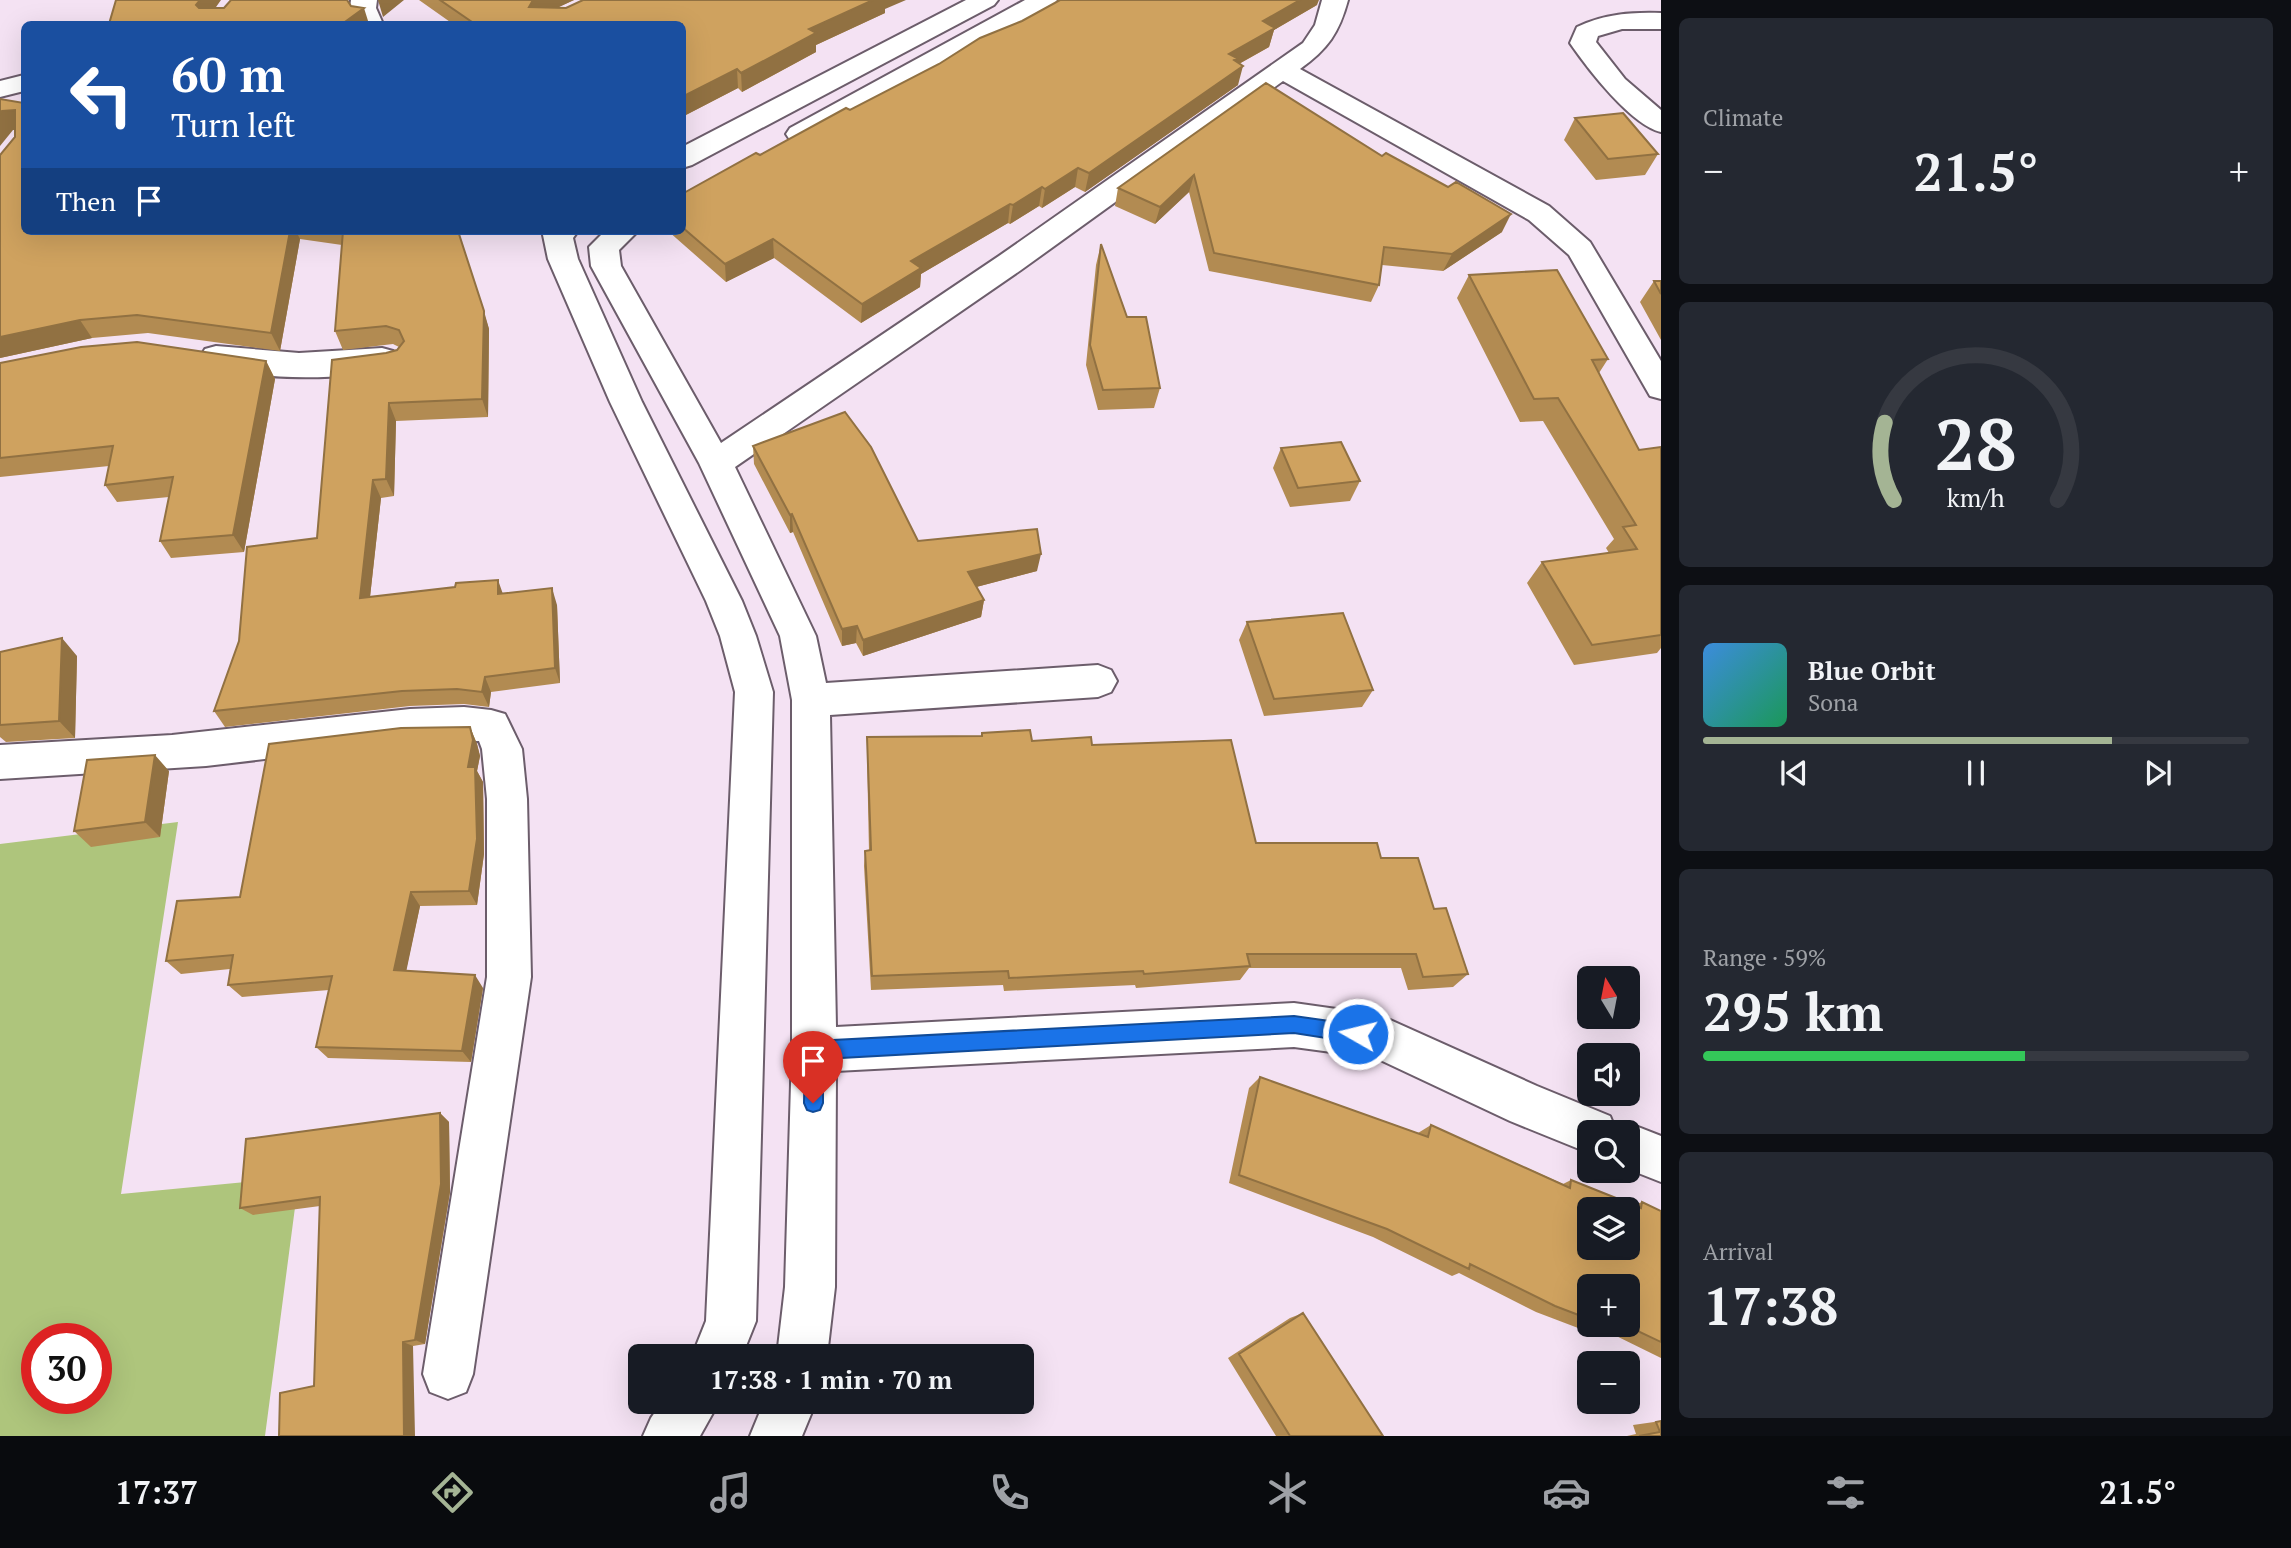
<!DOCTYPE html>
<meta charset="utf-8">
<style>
body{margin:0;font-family:"PT Serif",serif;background:#242831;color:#f1f3f6;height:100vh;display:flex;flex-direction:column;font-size:26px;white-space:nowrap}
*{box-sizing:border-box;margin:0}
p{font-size:23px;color:#9ea1a6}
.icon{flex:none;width:38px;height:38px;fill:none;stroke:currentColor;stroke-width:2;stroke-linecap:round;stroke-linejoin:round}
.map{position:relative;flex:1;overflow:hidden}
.side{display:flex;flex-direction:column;gap:18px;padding:18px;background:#0d0f14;width:630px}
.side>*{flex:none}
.top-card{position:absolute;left:21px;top:21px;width:665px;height:214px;border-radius:10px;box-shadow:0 7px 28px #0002;background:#1a4fa0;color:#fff;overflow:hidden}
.needle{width:46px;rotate:350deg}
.fabs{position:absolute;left:1577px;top:966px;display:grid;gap:14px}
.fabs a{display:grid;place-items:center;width:63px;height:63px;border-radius:10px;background:#171b24;box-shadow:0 7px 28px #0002;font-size:35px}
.speed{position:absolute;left:21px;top:1323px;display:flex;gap:14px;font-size:35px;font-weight:700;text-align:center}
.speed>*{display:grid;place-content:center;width:91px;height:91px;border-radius:50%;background:#171b24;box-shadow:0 7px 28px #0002;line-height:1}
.speed .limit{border:10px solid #d22;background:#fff;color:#111}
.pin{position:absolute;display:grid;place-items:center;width:60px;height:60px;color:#fff;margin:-72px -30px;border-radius:50% 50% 50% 0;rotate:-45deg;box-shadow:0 0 7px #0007}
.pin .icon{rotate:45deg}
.me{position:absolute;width:77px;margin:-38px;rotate:278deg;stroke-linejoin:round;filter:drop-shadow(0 0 5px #0008)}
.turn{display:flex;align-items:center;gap:24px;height:147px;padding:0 35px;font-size:32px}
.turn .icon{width:91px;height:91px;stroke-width:2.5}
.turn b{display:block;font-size:49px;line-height:60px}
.then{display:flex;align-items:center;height:66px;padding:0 35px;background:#0003;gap:14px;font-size:26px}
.big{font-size:52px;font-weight:700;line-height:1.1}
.side .tile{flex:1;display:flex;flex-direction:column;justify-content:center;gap:10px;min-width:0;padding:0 24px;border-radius:10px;background:#242831}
.side .dial{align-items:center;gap:0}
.dial svg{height:182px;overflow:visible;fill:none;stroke:#363941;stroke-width:7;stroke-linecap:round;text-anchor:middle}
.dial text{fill:#f1f3f6;stroke:none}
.song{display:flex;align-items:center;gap:21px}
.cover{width:84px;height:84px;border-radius:10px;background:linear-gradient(135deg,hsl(210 70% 55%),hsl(150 70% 35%))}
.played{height:7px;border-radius:4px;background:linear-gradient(90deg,#a4b494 75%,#363941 75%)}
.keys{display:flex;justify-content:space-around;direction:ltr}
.heat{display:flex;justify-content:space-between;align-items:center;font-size:38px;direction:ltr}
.charge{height:10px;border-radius:5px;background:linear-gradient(90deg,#34c759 59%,#363941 0)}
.trip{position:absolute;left:628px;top:1344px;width:406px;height:70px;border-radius:10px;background:#171b24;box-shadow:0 7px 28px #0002;font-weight:700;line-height:70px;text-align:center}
.menu{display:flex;height:112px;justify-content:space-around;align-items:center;background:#090b0e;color:#9ea1a6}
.menu .icon{width:49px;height:49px}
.menu .on{color:#a4b494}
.menu b{font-size:32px;color:#f1f3f6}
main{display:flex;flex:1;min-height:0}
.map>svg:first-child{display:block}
.forest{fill:#aec57c;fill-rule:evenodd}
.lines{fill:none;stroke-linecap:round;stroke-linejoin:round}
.street-casing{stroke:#6c5d6b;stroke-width:4}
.secondary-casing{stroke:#6c5d6b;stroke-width:4}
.street{fill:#fff;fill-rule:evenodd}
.secondary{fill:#fff;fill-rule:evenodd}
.wall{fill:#b28b52;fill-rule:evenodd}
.shaded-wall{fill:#917142}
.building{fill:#cfa25f;stroke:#917142;stroke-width:2;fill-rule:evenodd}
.route{fill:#1a73e8;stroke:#114b97;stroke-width:2}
</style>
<main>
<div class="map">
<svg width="1661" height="1436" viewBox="0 0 1661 1436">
<rect width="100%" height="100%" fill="#f4e2f3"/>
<!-- forest -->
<path class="forest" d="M 178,822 L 121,1194 L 299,1177 L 265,1436 L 0,1436 L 0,844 ZM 37,1339 L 96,1339 L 96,1398 L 37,1398 Z"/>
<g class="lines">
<!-- street casing -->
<g class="street-casing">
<path id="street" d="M 351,0 L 377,0 L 376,8 L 383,24 L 359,24 L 350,8 Z
M 966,0 L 998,0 L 994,5 L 692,165 L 682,168 L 682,147 Z
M 1025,0 L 1057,0 L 1053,5 L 810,140 L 800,142 L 790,140 L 786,134 L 790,128 Z
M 1322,0 L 1348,0 C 1339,33 1328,49 1300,69 L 1549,206 L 1590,242 L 1661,361 L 1661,399 L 1650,396 L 1569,255 L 1529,220 L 1283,81 L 1021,270 L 735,467 L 816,636 L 826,683 L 1098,665 L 1111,670 L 1117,681 L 1111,692 L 1098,697 L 830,715 L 836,1027 L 1294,1003 L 1379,1015 L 1537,1086 L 1610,1116 L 1615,1128 L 1628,1123 L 1661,1136 L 1661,1182 L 1628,1169 L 1628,1132 L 1589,1132 L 1589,1153 L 1510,1121 L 1376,1058 L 1294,1047 L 836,1071 L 835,1287 L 827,1356 L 777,1356 L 785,1287 L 792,1050 L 792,700 L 780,636 L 699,463 L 591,266 L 589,247 L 605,231 L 638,231 L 619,250 L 621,266 L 721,443 L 999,256 L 1303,43 L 1315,25 Z
M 1661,13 L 1661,29 L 1622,29 L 1598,36 L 1596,42 L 1625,79 L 1661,110 L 1661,132 C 1631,125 1588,69 1570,43 L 1577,27 C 1604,14 1632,12 1661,13 Z
M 546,231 L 578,231 L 573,238 L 578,259 L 642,402 L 742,601 L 756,636 L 773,692 L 756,1321 L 742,1356 L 692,1356 L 706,1321 L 735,692 L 720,636 L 706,601 L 610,402 L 548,259 L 543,235 Z
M 216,346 L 299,353 L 382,348 L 393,351 L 398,359 L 393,367 C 341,382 257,380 205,365 L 200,357 L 205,349 Z
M 464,707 L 491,710 L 505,714 L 522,749 L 527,799 L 531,977 L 473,1374 L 466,1392 L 448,1399 L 430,1392 L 423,1374 L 487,977 L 487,799 L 482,749 L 479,741 L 410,742 L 206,766 L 0,779 L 0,745 L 172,735 L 410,709 Z
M 662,1402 L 719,1402 L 700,1436 L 643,1436 L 651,1418 Z
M 764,1402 L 816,1402 L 802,1436 L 750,1436 Z"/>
</g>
<!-- secondary casing -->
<g class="secondary-casing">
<path id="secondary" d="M 24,75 L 24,91 L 0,97 L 0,81 Z"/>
</g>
<!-- street -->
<use href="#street" class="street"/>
<!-- secondary -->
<use href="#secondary" class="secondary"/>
</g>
<!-- wall -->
<path class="wall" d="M 419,0 L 574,0 L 558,7 L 885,9 L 885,13 L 816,45 L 816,52 L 742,92 L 738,88 L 682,117 L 682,24 L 453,24 Z
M 1317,5 L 1274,30 L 1269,47 L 1239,64 L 1238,85 L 1085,192 L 1075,187 L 1042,208 L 1039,206 L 1010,224 L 1008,223 L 921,274 L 920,287 L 861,323 L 774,258 L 726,282 L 668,231 L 682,231 L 682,194 L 850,110 Z
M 1266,83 L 1502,232 L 1443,271 L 1382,265 L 1379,285 L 1371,302 L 1209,271 L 1189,192 L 1155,224 L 1115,206 L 1118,188 Z
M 24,103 L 24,231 L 458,231 L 489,329 L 488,417 L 396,421 L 394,496 L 381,498 L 370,597 L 503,594 L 557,605 L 560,683 L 491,692 L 489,707 L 464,704 L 410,706 L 225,727 L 214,711 L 317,538 L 386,353 L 397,350 L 399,347 L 393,344 L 343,350 L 335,331 L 342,245 L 300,239 L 280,351 L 148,333 L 92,338 L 0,358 L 15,137 L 15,130 L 13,130 Z
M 1575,118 L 1658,154 L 1645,175 L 1596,180 L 1564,140 Z
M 1101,244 L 1127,317 L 1160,388 L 1154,408 L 1098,410 L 1086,365 L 1096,265 Z
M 1469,275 L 1608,359 L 1599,373 L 1639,450 L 1661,447 L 1661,648 L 1657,653 L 1574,665 L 1527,583 L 1542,562 L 1609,553 L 1606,548 L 1614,539 L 1543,421 L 1520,422 L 1457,298 Z
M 1654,281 L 1661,281 L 1661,340 L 1640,302 Z
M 266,361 L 275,379 L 244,552 L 171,558 L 160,541 L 169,497 L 117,502 L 105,485 L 109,466 L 0,477 L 0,363 Z
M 753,446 L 918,541 L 1037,571 L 976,587 L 984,600 L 981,617 L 863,656 L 856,643 L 842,646 L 793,532 L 790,533 L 754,464 Z
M 1281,448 L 1360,481 L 1350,501 L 1290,507 L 1273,468 Z
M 1247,622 L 1373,690 L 1362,707 L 1264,716 L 1239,640 Z
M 0,652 L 77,656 L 75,738 L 6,742 L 0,737 Z
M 470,727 L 477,744 L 480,756 L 477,771 L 483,782 L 484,854 L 477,905 L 420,906 L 406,970 L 483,988 L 471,1062 L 328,1058 L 316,1047 L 329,990 L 242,997 L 228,985 L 230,969 L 181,974 L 166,961 L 240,897 Z
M 982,733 L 1032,741 L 1092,745 L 1256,843 L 1381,858 L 1434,909 L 1468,974 L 1453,987 L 1408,990 L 1401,968 L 1249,968 L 1240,980 L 1136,988 L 1135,985 L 1004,991 L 1003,985 L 871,990 L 864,866 L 865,851 L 869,851 L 867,755 L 867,737 L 981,736 Z
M 169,771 L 160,837 L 91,847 L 74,831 Z
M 1260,1077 L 1418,1133 L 1431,1125 L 1563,1184 L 1571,1180 L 1634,1205 L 1642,1202 L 1661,1211 L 1661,1358 L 1600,1328 L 1586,1331 L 1536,1312 L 1459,1273 L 1452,1276 L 1373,1237 L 1229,1183 L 1249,1088 ZM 1589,1286 L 1628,1325 L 1589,1325 Z
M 440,1113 L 449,1122 L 450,1192 L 425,1344 L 413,1346 L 314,1386 L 320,1206 L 253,1215 L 240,1208 Z
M 1303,1313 L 1383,1436 L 1276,1436 L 1228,1358 L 1290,1318 Z
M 1661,1421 L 1661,1436 L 1627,1436 L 1636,1434 L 1633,1425 Z"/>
<!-- shaded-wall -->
<path class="shaded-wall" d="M 200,0 L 221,0 L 204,24 L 196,5 Z
M 378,0 L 404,0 L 383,17 Z
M 533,0 L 574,0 L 538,17 L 529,7 Z
M 873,0 L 906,0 L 885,9 L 885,13 L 816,45 L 816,52 L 742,92 L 741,73 L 809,29 Z
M 1300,0 L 1319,0 L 1317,5 L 1274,30 L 1269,47 L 1235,66 L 1243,66 L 1238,85 L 1085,192 L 1089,173 L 1229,54 L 1263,21 Z
M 364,8 L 369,24 L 342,24 Z
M 737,69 L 738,88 L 682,117 L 682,97 Z
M 15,110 L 24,129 L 13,130 L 0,146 L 0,114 L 2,111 Z
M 1078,168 L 1075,187 L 1042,208 L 1045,189 Z
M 1194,175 L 1189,192 L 1155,224 L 1160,207 Z
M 1042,187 L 1039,206 L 1010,224 L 1013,205 Z
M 1010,204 L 1008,223 L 921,274 L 920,287 L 861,323 L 862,304 L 911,261 Z
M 1511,214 L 1502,232 L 1443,271 L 1452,254 Z
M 290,231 L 296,231 L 300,239 L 280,351 L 271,333 Z
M 773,239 L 774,258 L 726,282 L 725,264 Z
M 484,311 L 489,329 L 488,417 L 482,399 Z
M 80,320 L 92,338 L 0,358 L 0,337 Z
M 266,361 L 275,379 L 244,552 L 233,535 Z
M 389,403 L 396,421 L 394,496 L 386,479 Z
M 373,480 L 381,498 L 368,615 L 360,598 Z
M 792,514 L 793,532 L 790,533 L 790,515 Z
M 1041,554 L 1037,571 L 965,590 L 968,572 Z
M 498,580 L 504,597 L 498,594 Z
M 552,588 L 557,605 L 560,683 L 555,668 Z
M 984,600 L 981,617 L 863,656 L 863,640 Z
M 857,626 L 856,643 L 842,646 L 842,629 Z
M 62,638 L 77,656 L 75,738 L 59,721 Z
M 485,677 L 491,692 L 489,707 L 482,692 Z
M 470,727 L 477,744 L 480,756 L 477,771 L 483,782 L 484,854 L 477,905 L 469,891 L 468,767 Z
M 155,755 L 169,771 L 160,837 L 145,822 Z
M 411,892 L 420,906 L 404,982 L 394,970 Z
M 475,975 L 483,988 L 471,1062 L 462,1051 Z
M 440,1113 L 449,1122 L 450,1192 L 425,1344 L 415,1340 Z
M 403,1342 L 413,1346 L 415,1436 L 404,1436 Z"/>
<!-- building -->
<path class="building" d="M 116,0 L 200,0 L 196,5 L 199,8 L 224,8 L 231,0 L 347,0 L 351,6 L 364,8 L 342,24 L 109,24 Z
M 440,0 L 533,0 L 529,7 L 566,8 L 583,0 L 873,0 L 809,29 L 816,33 L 741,73 L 737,69 L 682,97 L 682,24 L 475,24 Z
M 1060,0 L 1300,0 L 1263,21 L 1275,28 L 1229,54 L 1237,58 L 1234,60 L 1243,66 L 1089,173 L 1078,168 L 1045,189 L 1042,187 L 1013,205 L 1010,204 L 911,261 L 921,268 L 862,304 L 773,239 L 725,264 L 682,227 L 682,194 L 756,153 L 760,155 L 846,108 L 850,110 L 939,64 L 980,38 L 1022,21 Z
M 1266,83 L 1382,156 L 1386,153 L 1448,187 L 1456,182 L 1511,214 L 1452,254 L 1384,247 L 1379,285 L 1214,253 L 1194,175 L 1160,207 L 1118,188 Z
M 0,99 L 24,103 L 24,231 L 290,231 L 271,333 L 137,315 L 80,320 L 0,337 L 0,155 L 15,137 L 15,110 L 2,111 L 0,114 Z
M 1623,113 L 1658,154 L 1608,159 L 1575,118 Z
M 343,231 L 458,231 L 484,311 L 482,399 L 389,403 L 386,479 L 373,480 L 360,598 L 455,587 L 456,583 L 498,580 L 498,594 L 552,588 L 555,668 L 485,677 L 482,692 L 457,689 L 402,691 L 214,711 L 239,641 L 247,547 L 317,538 L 332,360 L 386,353 L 397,350 L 404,341 L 399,330 L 386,326 L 335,331 Z
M 1101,244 L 1127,317 L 1146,317 L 1160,388 L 1103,390 L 1090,345 Z
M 1557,270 L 1608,359 L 1592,360 L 1639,450 L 1661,447 L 1661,635 L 1592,645 L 1542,562 L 1637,549 L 1623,527 L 1636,525 L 1558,398 L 1534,399 L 1469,275 Z
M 1654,281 L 1661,281 L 1661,294 Z
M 137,342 L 266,361 L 233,535 L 160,541 L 173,477 L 105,485 L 113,446 L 0,458 L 0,363 L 81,347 Z
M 845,412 L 871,447 L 918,541 L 1037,529 L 1041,554 L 968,572 L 984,600 L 863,640 L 857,626 L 842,629 L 792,514 L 790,515 L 753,446 Z
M 1341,442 L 1360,481 L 1298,488 L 1281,448 Z
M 1343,613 L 1373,690 L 1274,699 L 1247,622 Z
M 62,638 L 59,721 L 0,725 L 0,652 Z
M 470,727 L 473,740 L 468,767 L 475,767 L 477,839 L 469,891 L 411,892 L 394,970 L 475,975 L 462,1051 L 316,1047 L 332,976 L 228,985 L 233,955 L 166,961 L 177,901 L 240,897 L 269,744 L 401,728 Z
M 1030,730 L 1032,741 L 1091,737 L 1092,745 L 1231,740 L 1256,843 L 1377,843 L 1381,858 L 1418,858 L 1434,909 L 1446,908 L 1468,974 L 1423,977 L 1416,954 L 1247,954 L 1250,966 L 1144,974 L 1143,971 L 1009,978 L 1008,971 L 872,976 L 865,851 L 871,850 L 867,737 L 982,736 L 982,733 Z
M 155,755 L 145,822 L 74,831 L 87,760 Z
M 1260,1077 L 1428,1137 L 1431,1125 L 1570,1188 L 1571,1180 L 1641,1208 L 1642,1202 L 1661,1211 L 1661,1342 L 1625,1325 L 1628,1325 L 1628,1286 L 1589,1286 L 1589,1319 L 1555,1306 L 1470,1264 L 1469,1269 L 1387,1229 L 1239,1175 ZM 1589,1209 L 1628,1209 L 1628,1248 L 1589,1248 Z
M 440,1113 L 441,1184 L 415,1340 L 403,1342 L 404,1436 L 279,1436 L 280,1393 L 314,1386 L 320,1197 L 240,1208 L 246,1139 Z
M 1303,1313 L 1383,1436 L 1290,1436 L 1239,1354 Z
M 1661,1421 L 1661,1436 L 1639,1436 L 1660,1432 L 1656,1422 Z"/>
<!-- route -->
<path class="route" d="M 1294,1016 L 1358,1025 L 1364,1028 L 1367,1034 L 1364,1040 L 1358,1043 L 1294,1033 L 823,1059 L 823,1103 L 820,1110 L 813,1112 L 807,1110 L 804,1103 L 805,1051 L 808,1044 L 814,1041 Z"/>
</svg>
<div class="fabs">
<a><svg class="needle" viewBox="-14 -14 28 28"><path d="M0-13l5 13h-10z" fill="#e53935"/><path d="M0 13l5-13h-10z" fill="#9ea1a6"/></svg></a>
<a><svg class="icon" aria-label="sound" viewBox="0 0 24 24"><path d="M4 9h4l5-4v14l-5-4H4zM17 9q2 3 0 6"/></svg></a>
<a><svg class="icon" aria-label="search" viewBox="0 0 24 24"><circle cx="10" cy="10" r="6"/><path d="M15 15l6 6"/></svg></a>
<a><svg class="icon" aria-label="layers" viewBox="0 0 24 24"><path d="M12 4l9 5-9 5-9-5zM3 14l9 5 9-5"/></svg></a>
<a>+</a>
<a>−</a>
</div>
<div class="speed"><div class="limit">30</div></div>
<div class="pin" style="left:813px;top:1103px;background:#d93025"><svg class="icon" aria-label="arrive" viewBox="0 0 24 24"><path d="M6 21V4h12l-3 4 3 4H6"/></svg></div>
<svg class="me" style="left:1358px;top:1034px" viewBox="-20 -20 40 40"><circle r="17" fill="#1a73e8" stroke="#fff" stroke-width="3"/><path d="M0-11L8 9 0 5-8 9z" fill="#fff"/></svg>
<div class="trip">17:38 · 1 min · 70 m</div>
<div class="top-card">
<div class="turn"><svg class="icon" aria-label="left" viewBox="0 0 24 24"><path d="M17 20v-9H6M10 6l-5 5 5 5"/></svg><div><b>60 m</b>Turn left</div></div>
<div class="then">Then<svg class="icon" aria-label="arrive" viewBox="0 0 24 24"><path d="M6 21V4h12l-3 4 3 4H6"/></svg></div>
</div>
</div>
<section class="side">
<div class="tile"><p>Climate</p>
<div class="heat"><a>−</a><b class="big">21.5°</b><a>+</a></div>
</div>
<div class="tile dial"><svg viewBox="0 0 100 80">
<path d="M14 69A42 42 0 1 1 86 69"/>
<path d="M14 69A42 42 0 0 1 10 35" stroke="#a4b494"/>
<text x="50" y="56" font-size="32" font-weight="700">28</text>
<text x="50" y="72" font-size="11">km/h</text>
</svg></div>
<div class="tile">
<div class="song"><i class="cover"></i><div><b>Blue Orbit</b><p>Sona</p></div></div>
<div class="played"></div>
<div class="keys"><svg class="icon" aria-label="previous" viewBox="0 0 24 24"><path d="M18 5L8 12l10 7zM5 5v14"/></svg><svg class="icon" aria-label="pause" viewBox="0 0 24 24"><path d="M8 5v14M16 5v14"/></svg><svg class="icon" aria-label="next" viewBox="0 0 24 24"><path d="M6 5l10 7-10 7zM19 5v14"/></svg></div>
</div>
<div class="tile"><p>Range · 59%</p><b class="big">295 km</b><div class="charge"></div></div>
<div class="tile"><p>Arrival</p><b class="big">17:38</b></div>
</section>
</main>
<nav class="menu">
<b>17:37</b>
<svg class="icon on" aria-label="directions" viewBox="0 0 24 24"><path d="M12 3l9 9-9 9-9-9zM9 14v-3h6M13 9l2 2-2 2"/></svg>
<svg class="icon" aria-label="music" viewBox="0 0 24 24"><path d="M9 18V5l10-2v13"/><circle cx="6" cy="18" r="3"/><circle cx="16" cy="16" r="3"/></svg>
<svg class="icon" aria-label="phone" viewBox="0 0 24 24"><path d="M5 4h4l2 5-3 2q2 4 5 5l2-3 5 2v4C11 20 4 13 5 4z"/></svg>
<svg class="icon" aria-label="climate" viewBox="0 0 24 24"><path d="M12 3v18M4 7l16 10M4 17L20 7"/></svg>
<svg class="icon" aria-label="car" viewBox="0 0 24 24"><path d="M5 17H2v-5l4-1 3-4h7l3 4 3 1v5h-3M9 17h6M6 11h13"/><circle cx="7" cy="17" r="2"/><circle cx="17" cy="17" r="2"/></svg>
<svg class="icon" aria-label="filters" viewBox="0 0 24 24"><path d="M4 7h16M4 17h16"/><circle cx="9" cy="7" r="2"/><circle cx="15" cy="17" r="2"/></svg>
<b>21.5°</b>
</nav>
